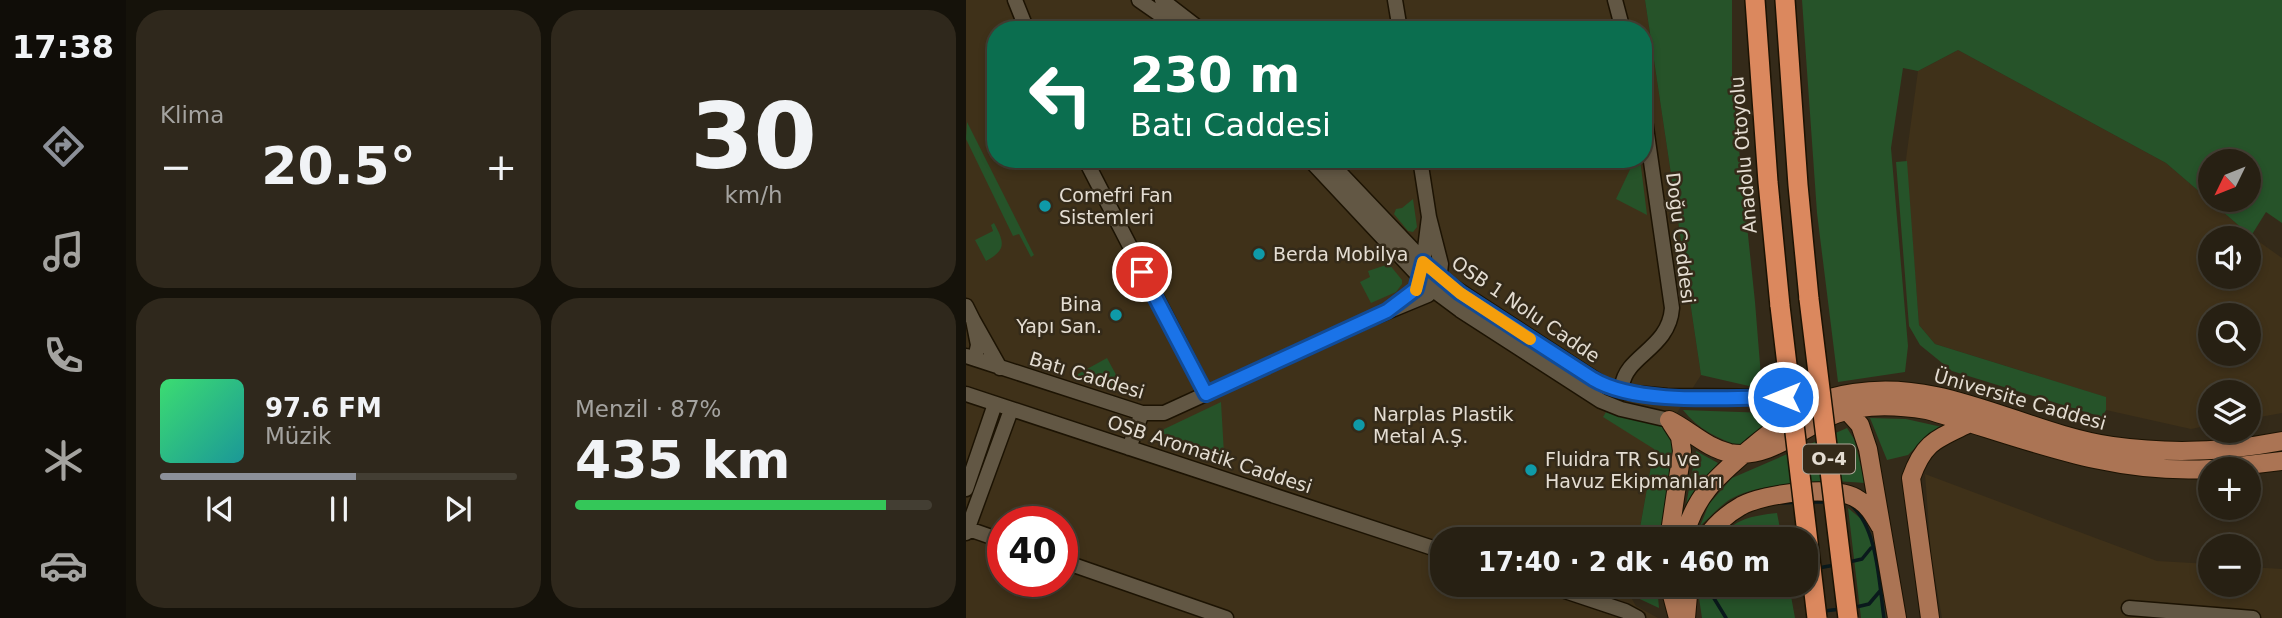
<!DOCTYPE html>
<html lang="tr">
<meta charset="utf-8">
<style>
body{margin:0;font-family:"DejaVu Sans",sans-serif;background:#2f281c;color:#f1f3f6;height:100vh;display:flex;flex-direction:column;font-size:26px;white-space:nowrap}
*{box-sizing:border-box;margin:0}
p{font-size:23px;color:#a4a3a0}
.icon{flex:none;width:38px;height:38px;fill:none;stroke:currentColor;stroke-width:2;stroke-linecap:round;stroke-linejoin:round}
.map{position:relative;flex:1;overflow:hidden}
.drawer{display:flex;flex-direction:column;gap:10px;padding:10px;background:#15120a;width:840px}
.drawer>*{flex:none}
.hud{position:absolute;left:21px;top:21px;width:665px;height:147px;border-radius:28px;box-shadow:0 4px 10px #0003,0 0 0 2px #433e33;background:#0b6e4f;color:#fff;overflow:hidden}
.needle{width:46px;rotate:227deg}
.fabs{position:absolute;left:1232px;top:149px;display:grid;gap:14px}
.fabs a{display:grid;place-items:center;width:63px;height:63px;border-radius:50%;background:#272013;box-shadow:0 4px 10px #0003,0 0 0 2px #433e33;font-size:35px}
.speed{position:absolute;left:21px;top:506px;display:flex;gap:14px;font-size:35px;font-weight:700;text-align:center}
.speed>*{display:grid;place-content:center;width:91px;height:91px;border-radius:50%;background:#272013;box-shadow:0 4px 10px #0003,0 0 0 2px #433e33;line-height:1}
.speed .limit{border:10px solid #d22;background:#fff;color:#111}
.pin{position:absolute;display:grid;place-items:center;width:60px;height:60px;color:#fff;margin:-30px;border:4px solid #fff;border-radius:50%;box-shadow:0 2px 7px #0007}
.me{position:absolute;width:77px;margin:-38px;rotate:270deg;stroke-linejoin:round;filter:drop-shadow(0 0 5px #0008)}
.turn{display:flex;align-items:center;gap:24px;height:147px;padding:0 28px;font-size:32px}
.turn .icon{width:91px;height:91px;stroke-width:2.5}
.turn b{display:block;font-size:49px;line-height:60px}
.big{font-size:52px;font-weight:600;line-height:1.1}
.drawer .card{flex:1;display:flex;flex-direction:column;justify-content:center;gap:10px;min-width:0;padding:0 24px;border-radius:28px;background:#2f281c}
.drawer .dial{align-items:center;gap:0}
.dial b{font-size:91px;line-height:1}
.song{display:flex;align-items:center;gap:21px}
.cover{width:84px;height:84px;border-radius:10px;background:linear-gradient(135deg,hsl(140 70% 55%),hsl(180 70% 35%))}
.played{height:7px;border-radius:4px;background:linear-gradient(90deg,#8c9099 55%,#433e33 55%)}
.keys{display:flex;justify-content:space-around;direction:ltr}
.heat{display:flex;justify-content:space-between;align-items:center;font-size:38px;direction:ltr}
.charge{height:10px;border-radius:5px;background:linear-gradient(90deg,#34c759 87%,#433e33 0)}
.drawer .tiles{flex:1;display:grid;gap:10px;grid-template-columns:repeat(2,1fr)}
.trip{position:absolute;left:464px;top:527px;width:388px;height:70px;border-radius:28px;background:#272013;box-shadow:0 4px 10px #0003,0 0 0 2px #433e33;font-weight:600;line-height:70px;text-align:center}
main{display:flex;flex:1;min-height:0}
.tab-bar{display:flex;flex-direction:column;width:126px;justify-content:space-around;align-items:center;background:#100d08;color:#a4a3a0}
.tab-bar .icon{width:49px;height:49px}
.tab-bar .current{color:#8c9099}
.tab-bar b{font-size:32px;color:#f1f3f6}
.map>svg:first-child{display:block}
.built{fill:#3f3119;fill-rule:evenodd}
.green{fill:#265329;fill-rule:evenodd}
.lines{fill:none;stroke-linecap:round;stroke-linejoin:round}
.stream{stroke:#0a191c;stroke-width:3.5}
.minor-casing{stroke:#1c1303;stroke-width:17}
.major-casing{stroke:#1c1303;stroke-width:20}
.highway-casing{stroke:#1c1303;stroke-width:22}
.minor{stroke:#625744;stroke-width:14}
.major{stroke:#ab7454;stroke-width:18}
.highway{stroke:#db885e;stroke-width:19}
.highway-bridge-casing{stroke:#1c1303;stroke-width:22;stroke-linecap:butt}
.highway-bridge{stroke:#db885e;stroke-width:19}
.route-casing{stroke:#114b97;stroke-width:18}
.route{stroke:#1a73e8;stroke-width:12}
.slow{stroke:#f59e0b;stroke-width:12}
.culture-dot{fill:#0f9aa8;stroke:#342a19;stroke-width:2.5}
.labels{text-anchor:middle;stroke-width:5;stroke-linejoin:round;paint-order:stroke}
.shield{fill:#342a19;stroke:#afa79a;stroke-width:2}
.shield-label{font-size:18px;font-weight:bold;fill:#e4ddd2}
.street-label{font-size:19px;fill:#e4ddd2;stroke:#342a19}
.poi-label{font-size:19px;fill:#e4ddd2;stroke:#342a19;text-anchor:start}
</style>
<main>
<nav class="tab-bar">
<b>17:38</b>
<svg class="icon current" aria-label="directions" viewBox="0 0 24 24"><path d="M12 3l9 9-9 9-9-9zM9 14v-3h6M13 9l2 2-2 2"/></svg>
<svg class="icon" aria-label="music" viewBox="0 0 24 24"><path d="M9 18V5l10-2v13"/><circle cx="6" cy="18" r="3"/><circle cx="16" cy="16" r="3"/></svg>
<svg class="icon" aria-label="phone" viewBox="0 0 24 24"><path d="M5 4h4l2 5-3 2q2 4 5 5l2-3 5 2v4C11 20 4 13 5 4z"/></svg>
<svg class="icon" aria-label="climate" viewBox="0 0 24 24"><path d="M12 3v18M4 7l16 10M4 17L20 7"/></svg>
<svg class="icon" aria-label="car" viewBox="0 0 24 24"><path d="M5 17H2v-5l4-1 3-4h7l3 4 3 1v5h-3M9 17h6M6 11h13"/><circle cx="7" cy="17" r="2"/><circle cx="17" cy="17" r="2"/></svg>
</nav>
<section class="drawer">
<div class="tiles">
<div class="card"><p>Klima</p>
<div class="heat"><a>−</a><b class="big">20.5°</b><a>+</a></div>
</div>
<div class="card dial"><b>30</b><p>km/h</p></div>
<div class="card">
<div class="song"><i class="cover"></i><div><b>97.6 FM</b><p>Müzik</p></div></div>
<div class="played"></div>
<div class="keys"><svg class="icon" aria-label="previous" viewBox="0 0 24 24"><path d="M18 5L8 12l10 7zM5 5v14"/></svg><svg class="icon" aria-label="pause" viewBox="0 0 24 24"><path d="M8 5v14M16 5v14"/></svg><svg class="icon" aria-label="next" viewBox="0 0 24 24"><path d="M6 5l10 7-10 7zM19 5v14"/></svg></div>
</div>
<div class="card"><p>Menzil · 87%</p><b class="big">435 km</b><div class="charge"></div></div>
</div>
</section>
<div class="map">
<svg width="1316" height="618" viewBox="0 0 1316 618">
<rect width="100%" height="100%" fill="#342a19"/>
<!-- built -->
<path class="built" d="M 0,0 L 679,0 L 735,375 L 688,449 L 672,539 L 476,539 L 476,584 L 664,585 L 663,594 L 670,606 L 692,618 L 0,618 ZM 30,30 L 677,30 L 677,159 L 30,159 ZM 37,522 L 96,522 L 96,581 L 37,581 Z
M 992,50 L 1200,163 L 1285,236 L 1316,258 L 1316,413 L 1283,419 L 1283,392 L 1244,392 L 1244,425 L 1225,429 L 1140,410 L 1139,397 L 969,344 L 953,325 L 940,159 L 952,71 ZM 1244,238 L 1283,238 L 1283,276 L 1244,276 ZM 1244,315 L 1283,315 L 1283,354 L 1244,354 Z
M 959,474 L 1191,561 L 1244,564 L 1244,584 L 1283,584 L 1283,567 L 1316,569 L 1316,618 L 976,618 L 965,555 Z"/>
<!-- green -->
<path class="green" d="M 679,0 L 766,0 L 766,82 L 789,302 L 796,389 L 735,375 Z
M 836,0 L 1316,0 L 1316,223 L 1300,212 L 1285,236 L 1200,163 L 992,50 L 952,71 L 937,68 L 925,148 L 942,346 L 939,372 L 872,382 L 851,213 ZM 1244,161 L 1283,161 L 1283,200 L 1244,200 Z
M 1,122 L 68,255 L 65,257 L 53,234 L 47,236 L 0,139 Z
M 669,159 L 674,159 L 681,215 L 650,199 Z
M 941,161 L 953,325 L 969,344 L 1140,397 L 1140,410 L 1136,417 L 986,371 L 954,345 L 943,326 L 930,162 Z
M 447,199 L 451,227 L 447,232 L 442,231 L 428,214 L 430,209 L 436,208 Z
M 28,223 C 39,243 40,250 20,261 L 9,240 L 27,231 L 25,225 Z
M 423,264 L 436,280 L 436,284 L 430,292 L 405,303 L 394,282 L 404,277 L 402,271 Z
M 141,358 L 161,395 L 112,380 L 112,374 Z
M 255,402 L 258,454 L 192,432 Z
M 717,410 L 802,413 L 801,427 L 774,446 C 752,439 732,429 717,410 Z
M 640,412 L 695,425 L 706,438 L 706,464 L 693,539 L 672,539 L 688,449 L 637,417 Z
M 904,418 L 940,419 L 976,427 L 958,439 L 942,455 L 921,460 Z
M 881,428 L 888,439 L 899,483 C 866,479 791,482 763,500 C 753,507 743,518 734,526 L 743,504 L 766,478 Z
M 730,451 L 752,463 L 720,505 Z
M 882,508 L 900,523 L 908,543 L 920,618 L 895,618 Z
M 811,513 L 816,539 L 752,539 C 771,518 785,516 811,513 Z
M 664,585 L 691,585 L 693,608 L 663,594 Z
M 731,585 L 823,585 L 829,618 L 736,618 Z"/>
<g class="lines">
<!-- stream -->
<path class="stream" d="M 844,502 L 860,502
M 816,503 L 832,502
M 885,505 C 912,528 913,584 918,618
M 883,562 L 896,559 L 905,548
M 852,568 L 869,565
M 732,584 L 732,592
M 745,584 L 746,595 L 760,618
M 886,608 L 903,604 L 914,591
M 858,611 L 875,609"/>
<!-- minor casing -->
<g class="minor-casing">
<path id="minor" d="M 49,0 L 61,30
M 173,0 L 216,30
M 196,0 L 235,30
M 429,0 L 434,30
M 649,0 L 657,30
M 119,159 L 240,394
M 343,159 L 463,287 L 494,310 L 635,401 L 655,409 L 703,420
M 361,159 L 474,278 L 638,385 L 657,392 L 701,396 L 861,397
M 454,159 L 463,217
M 0,306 L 7,320
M 0,356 L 176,413 L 198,413 L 404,319 L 462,295 L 473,281 L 475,264 L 463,217 L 456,272 L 450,289 L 421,311
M 9,359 L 12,345 L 7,320 L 34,368
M 660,392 L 656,386 C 660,355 703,349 706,308 L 677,106
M 0,394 L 476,551
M 163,448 L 176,413
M 0,489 L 29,404
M 0,528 L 37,541
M 0,533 L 45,410
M 96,561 L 260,618
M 578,584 L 659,611 L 672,618
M 1163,608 L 1287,618"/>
</g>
<!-- major casing -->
<g class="major-casing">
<path id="major" d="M 877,406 L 894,425 L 902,449 L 931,618
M 703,420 C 724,430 740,448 764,453 C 804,460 835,427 870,414 C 899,403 931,405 961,410 C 1058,438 1141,475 1244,469
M 1248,469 L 1316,461
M 703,539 L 716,451 L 714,437 L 705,423
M 718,539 C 728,495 753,475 786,447 C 805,431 825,416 847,405 C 860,398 874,395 888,393 C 979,378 1058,433 1146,446 C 1203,454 1260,452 1316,441
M 739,539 C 748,526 761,514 775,506 C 799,493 871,484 893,500 C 903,506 908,516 914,526
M 703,584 L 712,618
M 720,618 L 723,584
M 964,618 L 945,478 C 958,441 971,439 1004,423"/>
</g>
<!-- highway casing -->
<g class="highway-casing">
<path id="highway" d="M 789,0 L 802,182 L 814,306
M 819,0 L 832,185 L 843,299"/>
</g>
<!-- minor -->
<use href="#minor" class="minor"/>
<!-- major -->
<use href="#major" class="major"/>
<!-- highway -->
<use href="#highway" class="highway"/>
<!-- highway-bridge casing -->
<g class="highway-bridge-casing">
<path id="highway-bridge" d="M 843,299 L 882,618
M 814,306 L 851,618"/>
</g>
<!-- highway-bridge -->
<use href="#highway-bridge" class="highway-bridge"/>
</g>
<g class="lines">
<!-- route casing -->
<g class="route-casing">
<path id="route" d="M 176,272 L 240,394 L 421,311 L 450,289 L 457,262 L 494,293 L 627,379 C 672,406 764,397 817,397"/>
</g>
<!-- route -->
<use href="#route" class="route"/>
<!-- slow -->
<path class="slow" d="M 450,290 L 457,262 L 494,293 L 564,339"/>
</g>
<!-- markers -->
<g class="culture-dot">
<circle cx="79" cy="206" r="7"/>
<circle cx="293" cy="254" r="7"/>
<circle cx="150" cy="315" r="7"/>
<circle cx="393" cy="425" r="7"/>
<circle cx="565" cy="470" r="7"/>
</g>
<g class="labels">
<!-- shield labels -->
<rect class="shield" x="837" y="444.5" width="52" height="29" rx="5"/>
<g class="shield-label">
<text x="863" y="465">O-4</text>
</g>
<!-- street labels -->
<g class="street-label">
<text transform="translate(777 155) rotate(-95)" y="7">Anadolu Otoyolu</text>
<text transform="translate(715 238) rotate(83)" y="7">Doğu Caddesi</text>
<text transform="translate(560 309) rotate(34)" y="7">OSB 1 Nolu Cadde</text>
<text transform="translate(121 375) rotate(17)" y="7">Batı Caddesi</text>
<text transform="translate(1054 399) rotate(16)" y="7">Üniversite Caddesi</text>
<text transform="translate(244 454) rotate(18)" y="7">OSB Aromatik Caddesi</text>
</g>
<!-- poi labels -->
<g class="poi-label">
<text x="93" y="202">Comefri Fan<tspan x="93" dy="22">Sistemleri</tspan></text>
<text x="307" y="261">Berda Mobilya</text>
<text x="136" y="311" text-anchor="end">Bina<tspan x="136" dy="22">Yapı San.</tspan></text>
<text x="407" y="421">Narplas Plastik<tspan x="407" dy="22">Metal A.Ş.</tspan></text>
<text x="579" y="466">Fluidra TR Su ve<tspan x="579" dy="22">Havuz Ekipmanları</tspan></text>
</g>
</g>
</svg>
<div class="fabs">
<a><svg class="needle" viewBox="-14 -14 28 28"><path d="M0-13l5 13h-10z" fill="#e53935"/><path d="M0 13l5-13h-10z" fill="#a4a3a0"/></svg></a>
<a><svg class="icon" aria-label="sound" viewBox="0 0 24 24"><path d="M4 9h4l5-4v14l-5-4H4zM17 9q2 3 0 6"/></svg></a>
<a><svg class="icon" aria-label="search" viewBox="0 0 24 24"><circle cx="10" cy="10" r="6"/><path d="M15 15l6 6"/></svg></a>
<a><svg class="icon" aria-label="layers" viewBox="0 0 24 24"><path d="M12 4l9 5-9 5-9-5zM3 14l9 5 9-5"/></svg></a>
<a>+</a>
<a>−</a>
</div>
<div class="speed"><div class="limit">40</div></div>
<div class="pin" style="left:176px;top:272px;background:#d93025"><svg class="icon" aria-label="arrive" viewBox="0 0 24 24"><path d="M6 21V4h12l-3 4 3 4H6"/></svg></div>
<svg class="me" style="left:817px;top:397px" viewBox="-20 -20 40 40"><circle r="17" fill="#1a73e8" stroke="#fff" stroke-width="3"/><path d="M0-11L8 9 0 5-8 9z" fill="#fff"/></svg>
<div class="trip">17:40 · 2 dk · 460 m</div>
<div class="hud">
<div class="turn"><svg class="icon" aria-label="left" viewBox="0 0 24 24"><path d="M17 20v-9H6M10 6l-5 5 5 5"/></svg><div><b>230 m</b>Batı Caddesi</div></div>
</div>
</div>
</main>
